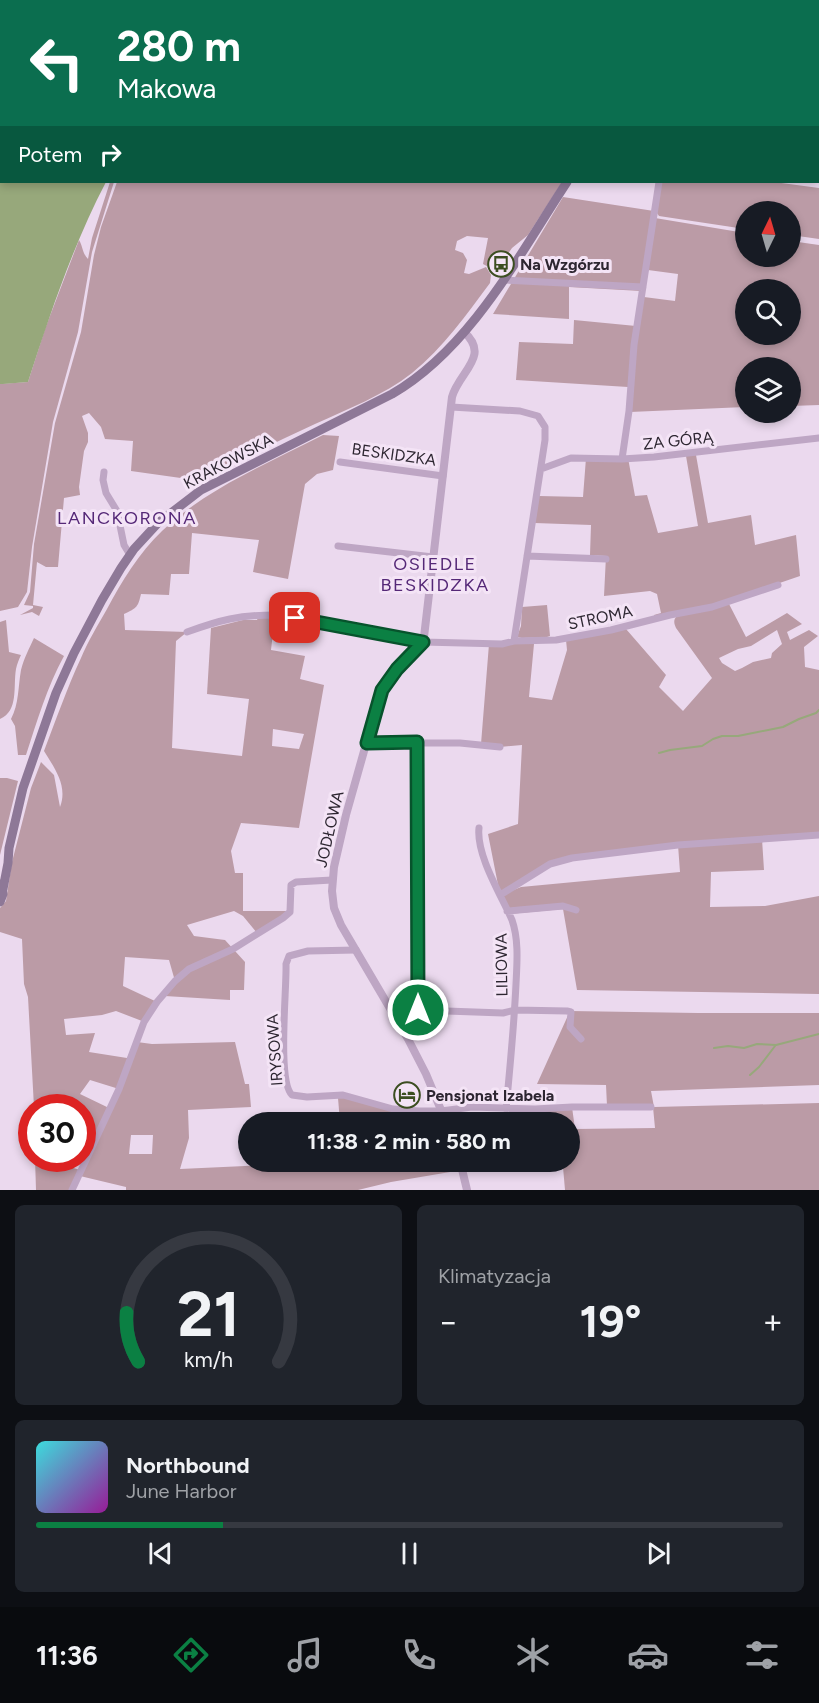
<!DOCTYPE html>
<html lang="pl">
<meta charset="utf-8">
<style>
body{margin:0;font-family:Figtree,sans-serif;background:#20242c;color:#f1f3f6;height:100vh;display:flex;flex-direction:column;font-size:22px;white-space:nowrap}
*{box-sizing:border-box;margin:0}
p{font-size:20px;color:#9ea1a6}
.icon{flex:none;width:33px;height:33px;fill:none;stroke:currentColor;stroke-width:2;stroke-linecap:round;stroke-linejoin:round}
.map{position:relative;height:1190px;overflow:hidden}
.panel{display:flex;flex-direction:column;gap:15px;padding:15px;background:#0d0f14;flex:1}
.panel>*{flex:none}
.guide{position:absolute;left:0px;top:0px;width:819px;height:183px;box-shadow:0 3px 9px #0003;background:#0b6e4f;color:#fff;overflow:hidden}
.needle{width:39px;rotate:5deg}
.buttons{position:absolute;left:735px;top:201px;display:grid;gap:12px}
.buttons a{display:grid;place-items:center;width:66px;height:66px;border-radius:50%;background:#171b24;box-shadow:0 3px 9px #0003;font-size:30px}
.speed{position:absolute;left:18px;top:1094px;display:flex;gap:12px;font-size:30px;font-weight:700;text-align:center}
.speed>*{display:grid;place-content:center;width:78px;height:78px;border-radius:50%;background:#171b24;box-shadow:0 3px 9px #0003;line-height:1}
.speed .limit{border:9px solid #d22;background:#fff;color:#111}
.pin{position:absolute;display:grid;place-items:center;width:51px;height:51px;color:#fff;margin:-26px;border-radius:12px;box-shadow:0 3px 9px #0006}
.me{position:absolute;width:66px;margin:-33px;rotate:0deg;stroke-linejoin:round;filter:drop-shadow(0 0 4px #0008)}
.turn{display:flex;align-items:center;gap:21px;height:126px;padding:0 18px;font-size:27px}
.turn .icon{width:78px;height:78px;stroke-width:2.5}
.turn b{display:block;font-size:42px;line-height:51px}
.then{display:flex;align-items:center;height:57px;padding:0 18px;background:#0003;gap:12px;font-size:22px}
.big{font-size:45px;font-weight:700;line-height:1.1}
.panel .widget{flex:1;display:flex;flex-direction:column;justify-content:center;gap:9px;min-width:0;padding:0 21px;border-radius:9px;background:#20242c}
.panel .dial{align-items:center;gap:0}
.dial svg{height:156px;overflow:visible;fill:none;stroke:#363941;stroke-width:7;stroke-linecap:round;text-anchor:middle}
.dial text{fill:#f1f3f6;stroke:none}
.song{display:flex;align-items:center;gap:18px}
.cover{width:72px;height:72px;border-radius:9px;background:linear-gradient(135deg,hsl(180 70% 55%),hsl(300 70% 35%))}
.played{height:6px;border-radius:3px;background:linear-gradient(90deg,#0b8043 25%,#363941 25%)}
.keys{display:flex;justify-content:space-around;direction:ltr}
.heat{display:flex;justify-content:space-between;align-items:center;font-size:33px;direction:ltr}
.panel .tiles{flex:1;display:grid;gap:15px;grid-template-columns:1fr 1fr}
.widget:last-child{grid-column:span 2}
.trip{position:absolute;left:238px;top:1112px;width:342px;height:60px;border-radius:30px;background:#171b24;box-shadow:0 3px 9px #0003;font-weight:700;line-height:60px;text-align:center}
.menu{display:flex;height:96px;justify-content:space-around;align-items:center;background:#090b0e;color:#9ea1a6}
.menu .icon{width:42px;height:42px}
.menu .selected{color:#0b8043}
.menu b{font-size:27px;color:#f1f3f6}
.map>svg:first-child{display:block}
.green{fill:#bb9ba6;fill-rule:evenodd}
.water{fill:#97a87b}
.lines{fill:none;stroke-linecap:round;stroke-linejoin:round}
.stream{stroke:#97a87b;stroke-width:2}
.minor{stroke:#bea6c4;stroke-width:7}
.tertiary{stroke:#bea6c4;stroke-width:8}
.secondary{stroke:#8e7897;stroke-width:9}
.route-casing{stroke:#07532c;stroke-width:15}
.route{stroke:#0b8043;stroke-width:10}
.labels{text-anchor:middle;stroke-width:6;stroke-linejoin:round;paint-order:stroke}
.poi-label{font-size:16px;font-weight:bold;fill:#2d2631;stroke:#f4e4f6;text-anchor:start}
.street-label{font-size:16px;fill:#2d2631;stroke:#f4e4f6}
.neighbourhood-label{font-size:18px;letter-spacing:1.5px;fill:#552877;stroke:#f4e4f6}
</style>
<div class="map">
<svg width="819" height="1190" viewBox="0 0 819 1190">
<rect width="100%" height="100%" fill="#ebd9ee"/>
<!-- green -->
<path class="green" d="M 236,0 L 399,0 L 400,1 L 236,1 Z
M 629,0 L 819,0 L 819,2 L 642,2 Z
M 110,182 L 114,182 L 92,252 L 78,332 L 53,422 L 32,547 L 27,592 L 18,607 L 0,611 L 0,384 L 28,382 L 45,329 L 79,240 C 83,246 82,253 88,259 L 92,238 Z
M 117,182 L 562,182 L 528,235 L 512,248 L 496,271 L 483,264 L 488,238 L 467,236 L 457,241 L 455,250 L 463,253 L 467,260 L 464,273 L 469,274 L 486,267 L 491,275 L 490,283 C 466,315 444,347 412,373 C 384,395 348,409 315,424 C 278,441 241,459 204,478 L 195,480 L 131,471 L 133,441 L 105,439 L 101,427 L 89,413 L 82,416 L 88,433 L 88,442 L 84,451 L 79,487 L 80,495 L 64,498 L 58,567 L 46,567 L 37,562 L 33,605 L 43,607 L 39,616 L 32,612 L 20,615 L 33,608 L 33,606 L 24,605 L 30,592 L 34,544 L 55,423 L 81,332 L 94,255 L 101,227 Z
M 661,182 L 774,182 L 819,188 L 819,239 L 791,235 L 790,212 L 746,212 L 745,229 L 659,216 L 657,213 Z
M 563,197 L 654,211 L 655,218 L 745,233 L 746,256 L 790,256 L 791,241 L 819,245 L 819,405 L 791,406 L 790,368 L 746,368 L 745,407 L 630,412 L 633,364 L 644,297 L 675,301 L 678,274 L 648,270 L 641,291 L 569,287 L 569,319 L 493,314 ZM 746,290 L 790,290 L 790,334 L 746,334 Z
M 574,320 L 636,326 L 628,387 L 516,380 L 519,342 L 573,344 Z
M 323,435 L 339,436 L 333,470 L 317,474 L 305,484 L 288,579 L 253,572 L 259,540 L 192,533 L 189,574 L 171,574 L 169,595 L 141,594 C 138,607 137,608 124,614 L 125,630 L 187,632 L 176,641 L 172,748 L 242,756 L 249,699 L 207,694 L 211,628 L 243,620 L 257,620 L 259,615 L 275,615 L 271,650 L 305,656 L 300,679 L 324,685 L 299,828 L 241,823 L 231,851 L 235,873 L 243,873 L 243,911 L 288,911 L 257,933 L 243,916 L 234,911 L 187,925 L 194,936 L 225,940 L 245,962 L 244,990 L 230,990 L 230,1000 L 165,996 L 175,981 L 169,960 L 125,957 L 123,986 L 157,1002 L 142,1021 L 116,1011 L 102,1015 L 64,1019 L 66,1035 L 95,1033 L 89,1052 L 127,1058 L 137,1042 L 152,1044 L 235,1042 L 245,1084 L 249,1084 L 251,1107 L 188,1110 L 189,1138 L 180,1169 L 332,1162 L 336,1165 L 369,1161 L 459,1161 L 456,1171 L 391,1182 L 358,1190 L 126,1190 L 126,1187 L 80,1176 L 72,1190 L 36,1190 L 35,1158 L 44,1158 L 44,1159 L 80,1170 L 88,1148 L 83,1147 L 82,1107 L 34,1107 L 28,997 L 24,984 L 22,939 L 0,932 L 0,908 L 6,901 L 12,862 L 31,788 L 41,762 L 54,775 L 60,807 C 68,786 55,769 44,751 C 56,720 67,688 81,658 C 88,641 98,625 107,609 C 122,581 139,553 162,531 C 207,488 269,463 323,435 ZM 273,729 L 304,734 L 299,749 L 272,746 ZM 90,1080 L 119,1089 L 109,1108 L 80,1094 ZM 131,1135 L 153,1135 L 152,1154 L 129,1154 Z
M 696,455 L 708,523 L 751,515 L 755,545 L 796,535 L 800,576 L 712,606 L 655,617 L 654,615 L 661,613 L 657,594 L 650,591 L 604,596 L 606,556 L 590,555 L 591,525 L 535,523 L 539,496 L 583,497 L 586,458 L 628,458 L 635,496 L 647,495 L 658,533 L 698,526 L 686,456 Z
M 729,604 L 746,637 L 787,613 L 802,624 L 787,632 L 790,640 L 809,630 L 818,636 L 804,647 L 805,667 L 819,670 L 819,835 L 762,839 L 764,870 L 711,872 L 710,907 L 765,906 L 819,896 L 819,994 L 577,990 L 563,909 L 509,914 L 500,895 L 488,834 L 518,824 L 522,745 L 500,747 L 481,744 L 489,644 L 514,641 L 534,644 L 529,697 L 552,700 L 567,650 L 566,640 L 626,629 L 666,675 L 659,687 L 683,711 L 712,678 L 676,628 C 674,623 673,620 677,616 ZM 777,630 L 782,644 L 772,653 L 771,658 L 753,662 L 742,668 L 735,671 L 722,663 L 719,658 L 738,649 L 751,646 ZM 678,845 L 680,872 L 521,887 L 504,894 L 554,862 Z
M 547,605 L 550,636 L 547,637 L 522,638 L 517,637 L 521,626 L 522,607 Z
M 6,620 L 9,652 L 21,655 C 19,659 17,664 16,669 C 13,686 19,711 0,719 L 0,622 Z
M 34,638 L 64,656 C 47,687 37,721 26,755 L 18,755 L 15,726 L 11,719 C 19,704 18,687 21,670 C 24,658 29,649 34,638 Z
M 0,778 L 7,778 L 18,781 L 0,855 Z
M 570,1011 L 698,1013 L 819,1013 L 819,1085 L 651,1091 L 654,1107 L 819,1103 L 819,1190 L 565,1190 L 563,1167 L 526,1166 L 526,1161 L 570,1161 L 570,1122 L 527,1122 L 527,1109 L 572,1107 L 575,1129 L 655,1128 L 653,1107 L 607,1106 L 606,1085 L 537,1084 Z
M 343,1095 L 371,1104 L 441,1111 L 446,1122 L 340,1122 L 338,1098 Z"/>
<!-- water -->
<path class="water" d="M 0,0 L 201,0 L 200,2 L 2,2 L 2,182 L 106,182 C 73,245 50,314 28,382 L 3,384 L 0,384 Z"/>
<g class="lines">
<!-- stream -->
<path class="stream" d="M 659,753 L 670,750 L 702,746 L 713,739 L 722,736 L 738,736 L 783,727 L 799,719 L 816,713 L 819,710
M 714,1048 L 728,1046 L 744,1048 L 757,1044 L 776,1045 L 819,1034
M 750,1075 L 759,1067 L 775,1046"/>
<!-- minor -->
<path class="minor" d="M 434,2 L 434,0
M 572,2 L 572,0
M 503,280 L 643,287
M 451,407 L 520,411 L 538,416 L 545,427 L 545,440 L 514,641
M 622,459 L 629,411 L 634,345 L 659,182
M 340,462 L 443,476
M 541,469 L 571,458 L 622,459 L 654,457 L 819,438
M 104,472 L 103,480 L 106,493 L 117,511 L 124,545 L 130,555
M 338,546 L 433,557
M 527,556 L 606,559
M 187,632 C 220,620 239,615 275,615 L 423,642 L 502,644 L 514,641 L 556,640 L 611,630 L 670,615 L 712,607 L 778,585
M 417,742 L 418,829 L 418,1010
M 367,743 L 460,743 L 500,747
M 479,828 C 476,855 501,895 512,920 C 519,940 517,963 516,984 C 514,1026 510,1068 506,1109
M 500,895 L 550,864 L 572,858 L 678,845 L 819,835
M 507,911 L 563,906 L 576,910
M 356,950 L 308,951 L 289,956 L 286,964 C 287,987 277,1081 292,1095 L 307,1097 L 343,1095 L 393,1109 L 419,1111 L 441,1111 L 472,1107 L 535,1109 L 572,1107 L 651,1107
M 396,1020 L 418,1010 L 503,1013 L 515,1010 L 567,1011 L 571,1012 L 570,1027 L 581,1039
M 72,1190 L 119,1089 L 144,1022 L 157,1002 L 175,981 L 189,969 L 233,949 L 283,918 L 290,912 L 291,885 L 296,882 L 332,880"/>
<!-- tertiary -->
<path class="tertiary" d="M 446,1122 L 426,1074 L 408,1039 L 341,925 L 334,908 L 332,891 L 334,867 L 346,815 L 379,698 L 386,683 L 423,642 L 424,637 L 452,397 C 459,372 491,356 464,332
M 460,1161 L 467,1190"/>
<!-- secondary -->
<path class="secondary" d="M 699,2 L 701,0
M 3,889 L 8,863 L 9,848 L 23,788 L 56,693 L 74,653 L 102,600 L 121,568 L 134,549 L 158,523 L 201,490 L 392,394 C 470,349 519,255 567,182
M 0,902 L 3,894 L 1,884"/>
</g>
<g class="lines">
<!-- route casing -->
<g class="route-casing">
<path id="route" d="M 295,618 L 423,642 L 397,669 L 382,690 L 367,743 L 417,742 L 418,1010"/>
</g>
<!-- route -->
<use href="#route" class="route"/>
</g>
<!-- icons -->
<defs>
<g id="bus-ring" transform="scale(1.35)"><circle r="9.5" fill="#f4e4f6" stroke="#3c4e21" stroke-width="1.5"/><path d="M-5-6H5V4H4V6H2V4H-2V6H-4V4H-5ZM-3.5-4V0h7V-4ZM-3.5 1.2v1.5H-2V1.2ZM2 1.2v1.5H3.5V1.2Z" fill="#3c4e21"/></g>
<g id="hotel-ring" transform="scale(1.35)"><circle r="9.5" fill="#f4e4f6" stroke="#3c4e21" stroke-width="1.5"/><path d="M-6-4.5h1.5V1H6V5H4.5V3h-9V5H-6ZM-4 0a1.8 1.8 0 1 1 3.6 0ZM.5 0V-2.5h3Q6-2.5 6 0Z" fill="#3c4e21"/></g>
</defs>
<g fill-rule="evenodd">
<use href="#bus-ring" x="501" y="264"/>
<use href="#hotel-ring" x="407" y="1095"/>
</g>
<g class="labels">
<!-- poi labels -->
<g class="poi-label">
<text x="520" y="270">Na Wzgórzu</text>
<text x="426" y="1101">Pensjonat Izabela</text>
</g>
<!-- street labels -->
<g class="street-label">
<text transform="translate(678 440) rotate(-6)" y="6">ZA GÓRĄ</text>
<text transform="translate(394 454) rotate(8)" y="6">BESKIDZKA</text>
<text transform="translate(228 461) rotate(-28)" y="6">KRAKOWSKA</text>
<text transform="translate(600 617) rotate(-12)" y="6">STROMA</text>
<text transform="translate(329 829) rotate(-77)" y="6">JODŁOWA</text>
<text transform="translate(501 965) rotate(-91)" y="6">LILIOWA</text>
<text transform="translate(274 1050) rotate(-94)" y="6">IRYSOWA</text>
</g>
<!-- neighbourhood labels -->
<g class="neighbourhood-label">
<text x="127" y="524">LANCKORONA</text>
<text x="435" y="570">OSIEDLE<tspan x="435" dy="21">BESKIDZKA</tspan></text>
</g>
</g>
</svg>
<div class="buttons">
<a><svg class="needle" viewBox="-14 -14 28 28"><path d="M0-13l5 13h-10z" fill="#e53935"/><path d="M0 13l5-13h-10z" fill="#9ea1a6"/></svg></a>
<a><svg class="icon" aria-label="search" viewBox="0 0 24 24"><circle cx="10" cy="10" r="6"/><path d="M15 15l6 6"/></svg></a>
<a><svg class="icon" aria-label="layers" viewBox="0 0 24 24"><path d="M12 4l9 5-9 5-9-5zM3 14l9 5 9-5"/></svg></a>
</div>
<div class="speed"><div class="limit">30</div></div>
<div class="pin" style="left:295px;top:618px;background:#d93025"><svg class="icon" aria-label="arrive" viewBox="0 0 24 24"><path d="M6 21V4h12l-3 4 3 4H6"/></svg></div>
<svg class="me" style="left:418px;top:1010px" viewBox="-20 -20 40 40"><circle r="17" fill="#0b8043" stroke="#fff" stroke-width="3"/><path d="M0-11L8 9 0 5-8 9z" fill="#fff"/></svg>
<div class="trip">11:38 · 2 min · 580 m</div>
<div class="guide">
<div class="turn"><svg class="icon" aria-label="left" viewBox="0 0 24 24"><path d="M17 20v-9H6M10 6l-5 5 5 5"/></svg><div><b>280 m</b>Makowa</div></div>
<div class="then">Potem<svg class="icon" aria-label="right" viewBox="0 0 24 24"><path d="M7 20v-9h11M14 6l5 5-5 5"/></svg></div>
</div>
</div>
<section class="panel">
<div class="tiles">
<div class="widget dial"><svg viewBox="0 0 100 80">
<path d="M14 69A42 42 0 1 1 86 69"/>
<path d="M14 69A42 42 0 0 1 8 44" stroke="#0b8043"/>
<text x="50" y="56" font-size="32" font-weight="700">21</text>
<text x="50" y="72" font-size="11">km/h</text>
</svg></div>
<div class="widget"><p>Klimatyzacja</p>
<div class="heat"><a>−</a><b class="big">19°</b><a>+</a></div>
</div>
<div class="widget">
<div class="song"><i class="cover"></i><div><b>Northbound</b><p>June Harbor</p></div></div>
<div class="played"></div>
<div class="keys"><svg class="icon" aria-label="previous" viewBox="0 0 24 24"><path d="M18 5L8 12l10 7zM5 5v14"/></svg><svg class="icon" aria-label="pause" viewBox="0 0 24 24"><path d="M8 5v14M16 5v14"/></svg><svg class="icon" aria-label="next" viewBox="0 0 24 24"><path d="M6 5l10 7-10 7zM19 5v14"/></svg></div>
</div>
</div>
</section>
<nav class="menu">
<b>11:36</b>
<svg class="icon selected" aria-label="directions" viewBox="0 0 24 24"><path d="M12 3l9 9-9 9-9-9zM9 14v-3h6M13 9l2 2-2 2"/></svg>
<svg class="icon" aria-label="music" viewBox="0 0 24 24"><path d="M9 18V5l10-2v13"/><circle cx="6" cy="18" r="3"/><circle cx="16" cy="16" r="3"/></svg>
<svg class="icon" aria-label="phone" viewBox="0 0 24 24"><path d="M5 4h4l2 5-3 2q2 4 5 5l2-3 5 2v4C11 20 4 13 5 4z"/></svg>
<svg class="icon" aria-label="climate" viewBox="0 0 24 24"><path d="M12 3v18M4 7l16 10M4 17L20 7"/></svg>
<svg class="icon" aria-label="car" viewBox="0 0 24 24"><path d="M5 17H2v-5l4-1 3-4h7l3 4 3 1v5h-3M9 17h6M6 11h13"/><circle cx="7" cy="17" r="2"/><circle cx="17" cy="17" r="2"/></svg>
<svg class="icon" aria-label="filters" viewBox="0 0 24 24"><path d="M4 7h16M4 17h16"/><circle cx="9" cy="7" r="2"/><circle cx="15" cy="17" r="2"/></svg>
</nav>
